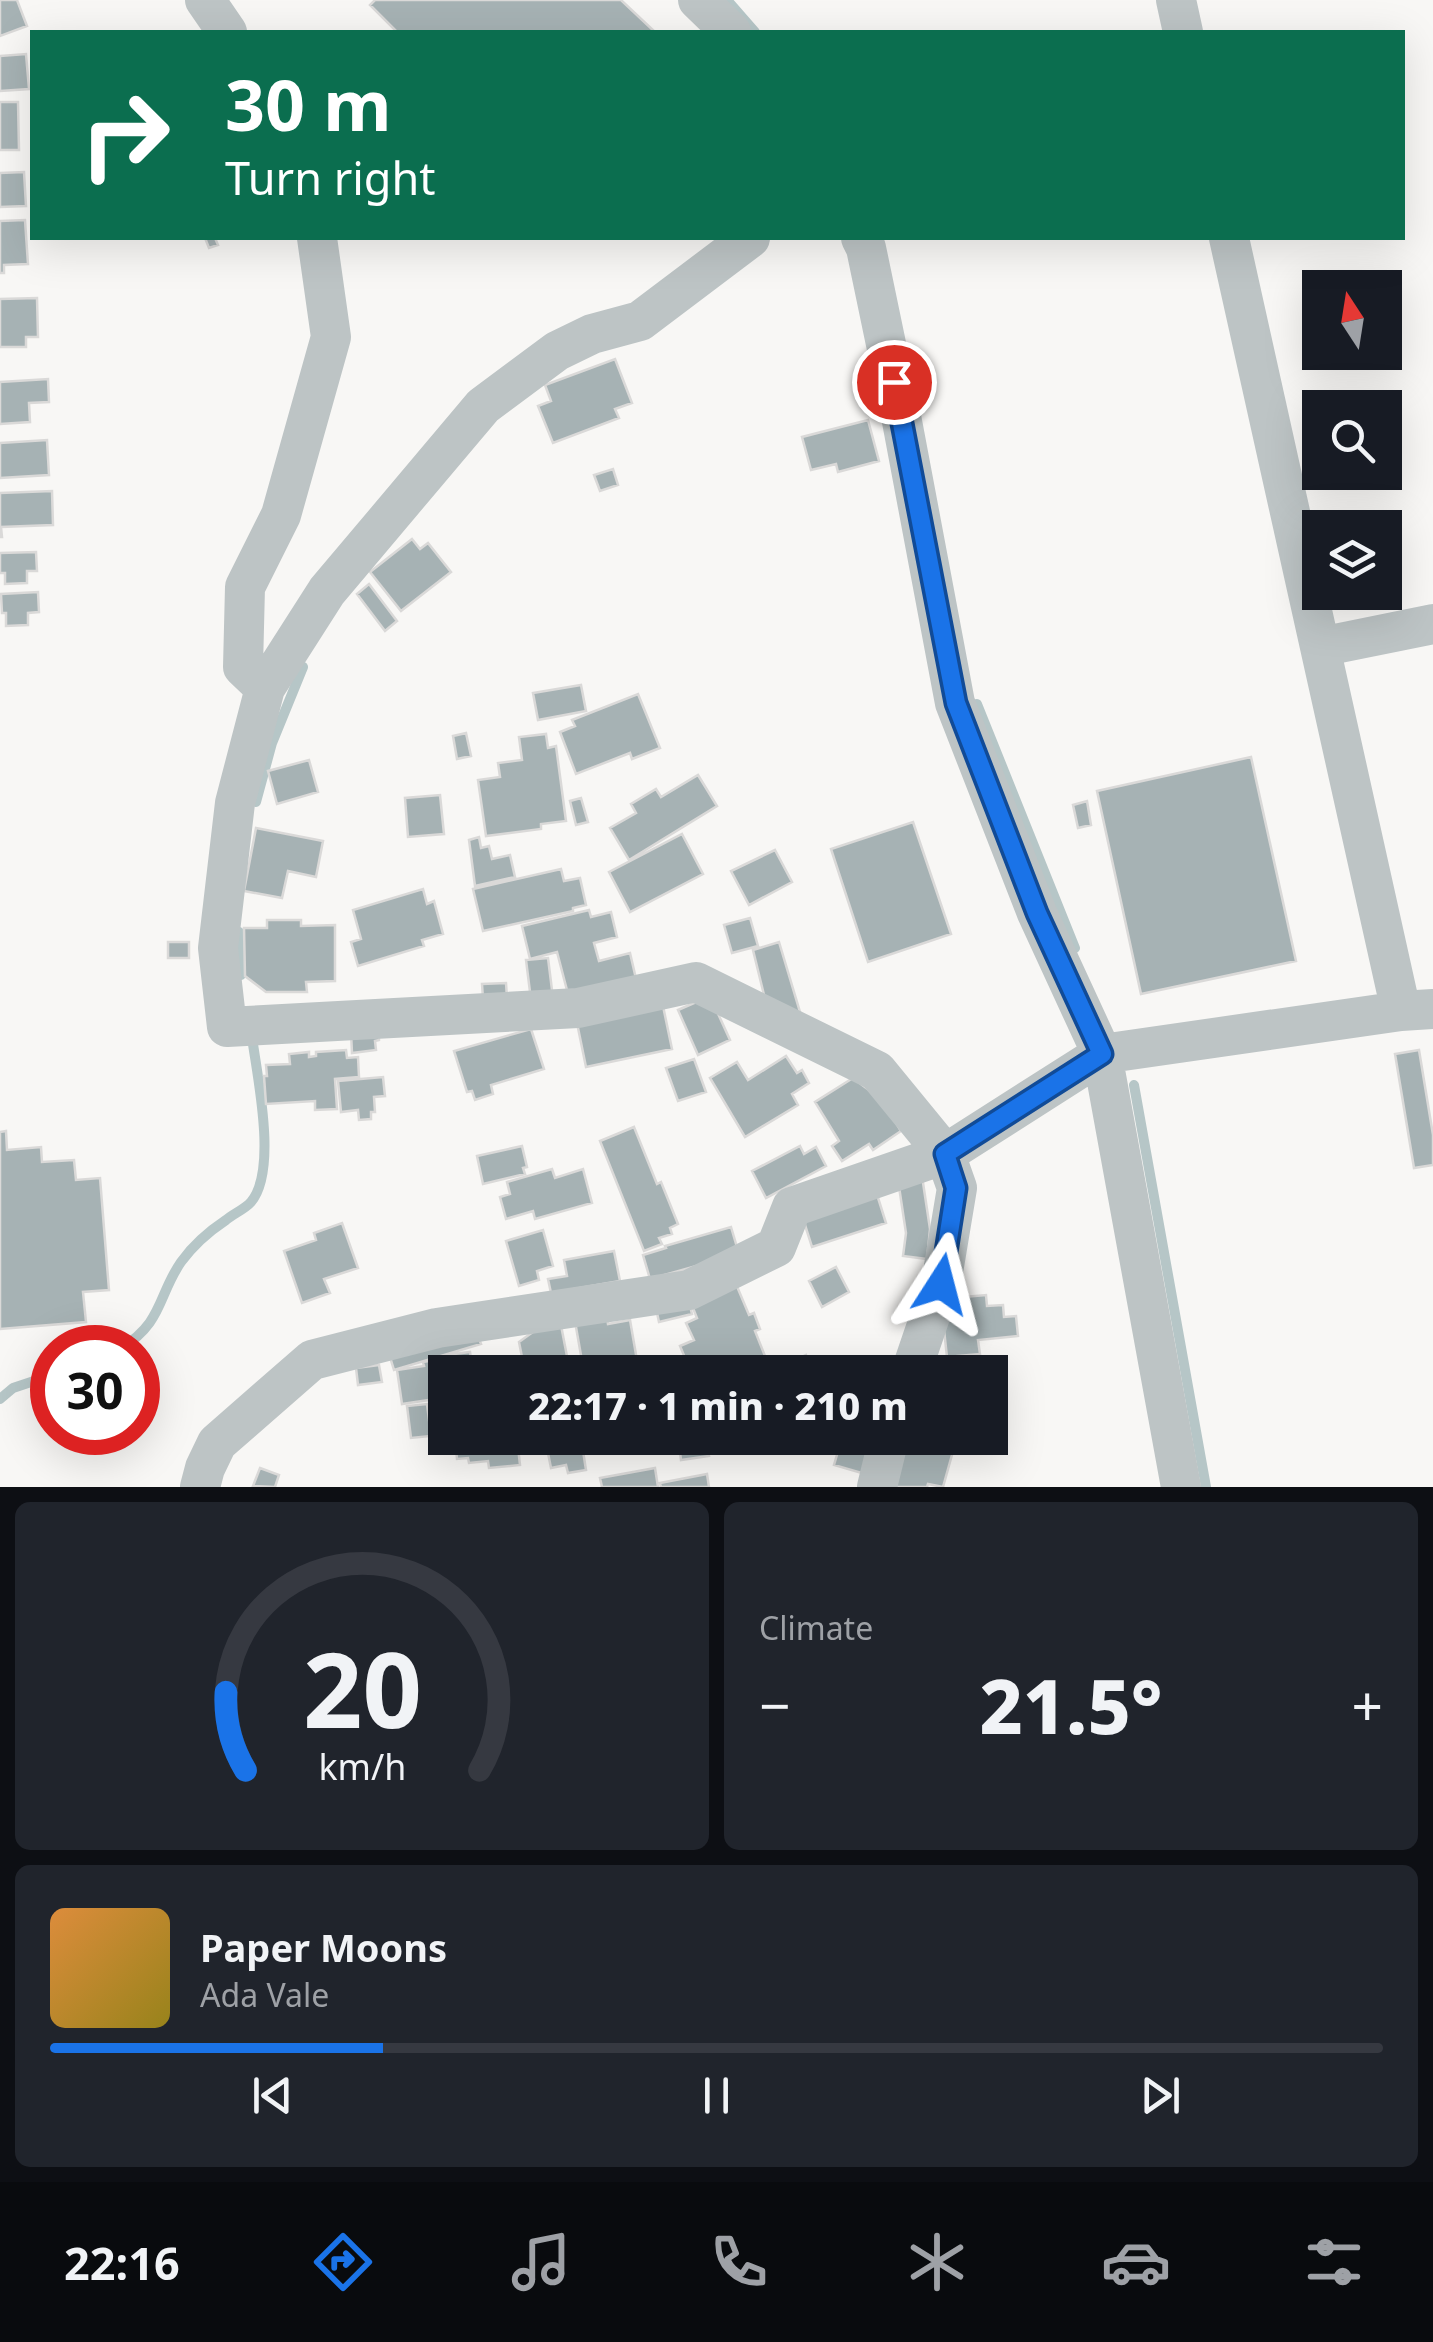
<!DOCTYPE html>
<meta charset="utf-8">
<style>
body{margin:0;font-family:"Noto Sans",sans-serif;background:#20242c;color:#f1f3f6;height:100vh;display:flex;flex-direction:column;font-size:38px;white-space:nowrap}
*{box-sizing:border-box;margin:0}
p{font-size:32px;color:#9ea1a6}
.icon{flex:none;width:55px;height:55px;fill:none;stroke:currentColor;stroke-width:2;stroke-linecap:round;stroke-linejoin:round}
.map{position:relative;height:1487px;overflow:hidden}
.details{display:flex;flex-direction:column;gap:15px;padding:15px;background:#0d0f14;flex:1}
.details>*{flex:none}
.hud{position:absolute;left:30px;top:30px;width:1375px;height:210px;border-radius:0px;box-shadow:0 10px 40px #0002;background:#0b6e4f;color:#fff;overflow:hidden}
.needle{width:65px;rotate:348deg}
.controls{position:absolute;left:1302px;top:270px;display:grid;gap:20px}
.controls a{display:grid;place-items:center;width:100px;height:100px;border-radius:0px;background:#171b24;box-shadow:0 10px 40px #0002;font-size:50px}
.speed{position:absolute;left:30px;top:1325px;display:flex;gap:20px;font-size:50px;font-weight:700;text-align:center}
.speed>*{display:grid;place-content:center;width:130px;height:130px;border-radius:50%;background:#171b24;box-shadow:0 10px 40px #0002;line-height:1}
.speed .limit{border:15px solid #d22;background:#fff;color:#111}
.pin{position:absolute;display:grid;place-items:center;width:85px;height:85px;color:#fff;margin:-42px;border:5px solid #fff;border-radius:50%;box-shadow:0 2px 10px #0007}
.me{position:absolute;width:110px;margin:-55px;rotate:9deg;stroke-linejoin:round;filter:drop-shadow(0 0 8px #0008)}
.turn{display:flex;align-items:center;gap:35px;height:210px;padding:0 30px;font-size:45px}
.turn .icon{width:130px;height:130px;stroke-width:2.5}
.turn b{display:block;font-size:70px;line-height:85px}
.big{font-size:75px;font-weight:800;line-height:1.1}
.details .tile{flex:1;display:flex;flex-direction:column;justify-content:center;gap:15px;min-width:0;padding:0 35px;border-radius:15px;background:#20242c}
.details .dial{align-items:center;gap:0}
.dial svg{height:260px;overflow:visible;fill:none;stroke:#363941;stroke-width:7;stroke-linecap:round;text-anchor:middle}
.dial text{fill:#f1f3f6;stroke:none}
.song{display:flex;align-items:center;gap:30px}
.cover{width:120px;height:120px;border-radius:15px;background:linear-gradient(135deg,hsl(30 70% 55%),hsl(50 70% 35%))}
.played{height:10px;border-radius:5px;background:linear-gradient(90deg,#1a73e8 25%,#363941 25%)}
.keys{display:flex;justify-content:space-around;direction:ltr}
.heat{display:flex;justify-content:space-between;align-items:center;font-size:55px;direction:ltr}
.details .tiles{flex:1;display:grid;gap:15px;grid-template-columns:1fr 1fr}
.tile:last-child{grid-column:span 2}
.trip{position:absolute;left:428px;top:1355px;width:580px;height:100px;border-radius:0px;background:#171b24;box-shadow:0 10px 40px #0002;font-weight:800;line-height:100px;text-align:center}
.tabs{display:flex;height:160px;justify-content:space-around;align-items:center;background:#090b0e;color:#9ea1a6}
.tabs .icon{width:70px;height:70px}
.tabs .active{color:#1a73e8}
.tabs b{font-size:45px;color:#f1f3f6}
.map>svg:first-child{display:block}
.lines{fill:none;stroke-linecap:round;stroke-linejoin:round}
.stream{stroke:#b6c6c7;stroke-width:10}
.building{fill:#a6b2b4;stroke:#dad9d8;stroke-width:2.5}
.minor{stroke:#bdc4c5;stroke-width:40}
.route-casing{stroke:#114b97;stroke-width:25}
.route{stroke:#1a73e8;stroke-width:18}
</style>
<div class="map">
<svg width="1433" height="1487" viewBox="0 0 1433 1487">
<rect width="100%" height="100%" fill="#f8f7f5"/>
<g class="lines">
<!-- stream -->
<path class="stream" d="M 727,0 L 755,32
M 977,704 L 1075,948
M 256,802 L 272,743 L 303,667
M 239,932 L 241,975
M 1134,1085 L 1206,1487
M 121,1348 C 163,1323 158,1295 181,1262 C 194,1244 208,1232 226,1220 C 233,1214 245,1209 251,1202 C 278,1170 257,1076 252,1037
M 0,1399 L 13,1388 L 52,1375"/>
</g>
<!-- building -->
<path class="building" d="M 0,0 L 17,0 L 27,26 L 0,36 Z
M 375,0 L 621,0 L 655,32 L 397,32 L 370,5 Z
M 26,54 L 29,89 L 0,91 L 0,56 Z
M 0,102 L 18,102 L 19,150 L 0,150 Z
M 24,172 L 26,206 L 0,207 L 0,173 Z
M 25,220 L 28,264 L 4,265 L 4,273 L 0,273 L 0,221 Z
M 205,238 L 215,238 L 218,245 L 209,248 Z
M 37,298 L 38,337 L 26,337 L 26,347 L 0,347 L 0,299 Z
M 615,359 L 632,403 L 615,409 L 619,418 L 553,443 L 538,406 L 551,401 L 545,385 Z
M 48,379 L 49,402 L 29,403 L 30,422 L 0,424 L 0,382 Z
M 868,420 L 879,461 L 838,472 L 836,464 L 811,470 L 802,437 Z
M 47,440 L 49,475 L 0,478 L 0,443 Z
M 613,469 L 618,485 L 600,491 L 594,475 Z
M 52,491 L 53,525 L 1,527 L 2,537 L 0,537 L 0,493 Z
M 412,539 L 420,549 L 428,543 L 451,572 L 401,611 L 370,572 Z
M 36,552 L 37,571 L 27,571 L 27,583 L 5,584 L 5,573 L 0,573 L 0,553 Z
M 369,584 L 397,621 L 385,631 L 357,594 Z
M 38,592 L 39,612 L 28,613 L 28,625 L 6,626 L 6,613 L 2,613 L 1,594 Z
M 581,685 L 586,711 L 538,720 L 533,693 Z
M 638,694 L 660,748 L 632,759 L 630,753 L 576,774 L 560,732 L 575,726 L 572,720 Z
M 466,733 L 471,756 L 457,759 L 453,736 Z
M 546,734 L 548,748 L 556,746 L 566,821 L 541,824 L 541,829 L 486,836 L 478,780 L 500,777 L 498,763 L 522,760 L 519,737 Z
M 1251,757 L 1296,961 L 1141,994 L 1097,791 Z
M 309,760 L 318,792 L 277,804 L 268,771 Z
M 698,775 L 717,806 L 629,860 L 610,828 L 636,813 L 631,804 L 656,789 L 661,797 Z
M 440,795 L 444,834 L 408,837 L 405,798 Z
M 581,798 L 588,822 L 576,825 L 570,801 Z
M 1087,801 L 1091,825 L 1078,828 L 1073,805 Z
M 913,822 L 951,934 L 868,962 L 831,849 Z
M 256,828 L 323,841 L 316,877 L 288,871 L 282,898 L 244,891 Z
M 682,834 L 703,874 L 630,912 L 609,872 Z
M 479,837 L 481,848 L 489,846 L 492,859 L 510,855 L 515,877 L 475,886 L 469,840 Z
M 775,850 L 792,882 L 749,905 L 731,871 Z
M 561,869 L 564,881 L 580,878 L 586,905 L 573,908 L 573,911 L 483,931 L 473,889 Z
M 423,889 L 427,904 L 434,901 L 443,934 L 422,940 L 424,946 L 358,966 L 351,942 L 361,939 L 353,910 Z
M 589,910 L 591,917 L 611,912 L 617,937 L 594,943 L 599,961 L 630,953 L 637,983 L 568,994 L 557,952 L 530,959 L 522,926 Z
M 750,918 L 758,946 L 732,953 L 724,925 Z
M 267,920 L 301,920 L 301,926 L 335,925 L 335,981 L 306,982 L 307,992 L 266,992 L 245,976 L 244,928 L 267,928 Z
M 168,942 L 189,942 L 189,958 L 168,958 Z
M 779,942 L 803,1022 L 765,999 L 753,950 Z
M 548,958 L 553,998 L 531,1000 L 526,960 Z
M 506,983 L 507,998 L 483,999 L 482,984 Z
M 710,996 L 730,1040 L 698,1055 L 678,1010 Z
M 663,1006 L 672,1049 L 586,1067 L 577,1023 Z
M 531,1029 L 544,1069 L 491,1085 L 493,1094 L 475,1100 L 472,1091 L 467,1092 L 454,1051 Z
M 379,1030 L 379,1040 L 375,1041 L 376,1050 L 352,1053 L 351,1032 Z
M 346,1050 L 347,1058 L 358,1057 L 359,1077 L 335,1079 L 337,1109 L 315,1110 L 315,1101 L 266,1104 L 264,1076 L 267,1076 L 266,1065 L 290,1064 L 289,1054 L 309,1052 L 309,1057 L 316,1056 L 316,1052 Z
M 1419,1050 L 1433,1135 L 1433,1165 L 1414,1168 L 1395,1054 Z
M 786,1056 L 797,1073 L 802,1070 L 809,1083 L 792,1094 L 798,1105 L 745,1137 L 710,1078 L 737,1062 L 748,1080 Z
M 694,1059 L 706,1092 L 678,1101 L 666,1068 Z
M 383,1077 L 385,1096 L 374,1097 L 375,1112 L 371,1112 L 371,1119 L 359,1120 L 358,1110 L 341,1112 L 338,1081 Z
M 853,1078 L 882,1100 L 901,1131 L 873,1150 L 869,1144 L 842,1161 L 832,1146 L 839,1141 L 815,1102 Z
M 634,1127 L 657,1184 L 661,1182 L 678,1224 L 670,1228 L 672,1234 L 659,1238 L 662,1244 L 644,1251 L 600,1141 Z
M 6,1131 L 7,1150 L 41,1147 L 42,1162 L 74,1160 L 76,1180 L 100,1178 L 109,1290 L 83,1292 L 86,1322 L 0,1329 L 0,1132 Z
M 522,1146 L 527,1167 L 523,1168 L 525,1174 L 483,1184 L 477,1156 Z
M 800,1146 L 804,1154 L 816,1147 L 826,1166 L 766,1198 L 752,1171 Z
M 552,1169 L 555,1178 L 583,1169 L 592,1203 L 535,1219 L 533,1211 L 506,1219 L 500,1197 L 510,1194 L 507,1182 Z
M 922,1176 L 930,1229 L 927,1259 L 903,1256 L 906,1233 L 898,1180 Z
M 874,1185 L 886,1223 L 812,1247 L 805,1225 L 795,1215 Z
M 342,1223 L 358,1268 L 324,1279 L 330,1293 L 302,1303 L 284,1251 L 316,1240 L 314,1233 Z
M 731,1227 L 739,1254 L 650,1279 L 643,1255 L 666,1248 L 665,1246 Z
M 543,1230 L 553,1266 L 537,1271 L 539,1280 L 519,1286 L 506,1241 Z
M 614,1251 L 620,1281 L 551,1293 L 548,1279 L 567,1276 L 564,1260 Z
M 836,1267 L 849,1292 L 822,1307 L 809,1281 Z
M 736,1284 L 749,1315 L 754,1313 L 760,1329 L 755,1331 L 765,1356 L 725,1372 L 691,1372 L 680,1346 L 694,1340 L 686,1323 L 697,1318 L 691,1303 Z
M 686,1291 L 692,1314 L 659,1322 L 654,1299 Z
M 986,1295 L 987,1306 L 1003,1305 L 1004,1317 L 1016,1316 L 1018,1336 L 978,1340 L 980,1354 L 947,1357 L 943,1321 L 956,1320 L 953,1298 Z
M 606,1311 L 608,1324 L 630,1320 L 639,1372 L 584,1372 L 574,1316 Z
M 560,1320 L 570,1372 L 525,1372 L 519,1342 L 544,1324 Z
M 477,1333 L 481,1344 L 394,1370 L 390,1357 Z
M 470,1352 L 473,1372 L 445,1372 L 445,1434 L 434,1436 L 429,1400 L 402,1404 L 397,1370 L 424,1366 L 423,1362 L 446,1358 L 446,1355 Z
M 806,1355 L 814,1372 L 771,1372 Z
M 379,1365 L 382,1382 L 358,1385 L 356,1368 Z
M 427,1404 L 431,1436 L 411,1438 L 407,1406 Z
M 465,1438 L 517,1438 L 520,1465 L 489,1468 L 488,1461 L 469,1463 L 468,1458 L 457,1459 L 455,1439 Z
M 545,1438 L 581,1438 L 586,1470 L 568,1473 L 566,1465 L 551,1468 Z
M 678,1438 L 706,1438 L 709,1456 L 681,1460 Z
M 842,1438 L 857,1438 L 856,1442 L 873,1446 L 865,1474 L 834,1465 Z
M 905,1438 L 945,1438 L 944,1440 L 955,1444 L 943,1487 L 928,1484 L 927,1487 L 891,1487 Z
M 260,1468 L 279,1475 L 275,1487 L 253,1486 Z
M 655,1468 L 658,1487 L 602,1487 L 600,1478 Z
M 707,1474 L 709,1487 L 661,1487 L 660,1483 Z"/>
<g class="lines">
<!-- minor -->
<path class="minor" d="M 205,0 L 227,32
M 698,0 L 731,32
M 1176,0 L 1183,32
M 750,238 L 640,321 L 592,334 L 557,351 L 483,406 L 327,591 L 265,688 L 235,803 L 218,948 L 227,1027 L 578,1008 L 696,982 L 877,1071 L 945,1154 L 957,1188 L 941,1284 L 911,1372
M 861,238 L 866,248 L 901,416 L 955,703 L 1037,913 L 1102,1054 L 1181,1487
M 1229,238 L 1401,1011
M 1320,647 L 1433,624
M 265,688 L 243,667 L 245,587 L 281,515 L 331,337 L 317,238
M 200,1487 L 205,1468 L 217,1443 L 312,1360 L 437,1328 L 689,1290 L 776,1247 L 792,1207 L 945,1154 L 1102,1054 L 1401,1011 L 1433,1009
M 877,1487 L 889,1438"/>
</g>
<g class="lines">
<!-- route casing -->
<g class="route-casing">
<path id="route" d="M 894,382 L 956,703 L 1037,913 L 1102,1054 L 945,1154 L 956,1188 L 941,1284"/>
</g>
<!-- route -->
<use href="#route" class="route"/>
</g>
</svg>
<div class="controls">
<a><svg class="needle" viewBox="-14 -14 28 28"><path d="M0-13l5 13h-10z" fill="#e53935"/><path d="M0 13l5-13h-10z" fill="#9ea1a6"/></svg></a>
<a><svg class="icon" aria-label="search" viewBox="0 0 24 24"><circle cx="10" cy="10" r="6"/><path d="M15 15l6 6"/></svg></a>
<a><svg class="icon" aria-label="layers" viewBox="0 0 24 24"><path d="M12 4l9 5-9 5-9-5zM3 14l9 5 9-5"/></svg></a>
</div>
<div class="speed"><div class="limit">30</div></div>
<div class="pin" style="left:894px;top:382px;background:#d93025"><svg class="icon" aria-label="arrive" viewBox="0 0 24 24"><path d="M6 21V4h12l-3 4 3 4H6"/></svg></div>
<svg class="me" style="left:941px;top:1284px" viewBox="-20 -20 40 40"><path d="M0-17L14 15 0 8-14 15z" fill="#1a73e8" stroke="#fff" stroke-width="4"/></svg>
<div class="trip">22:17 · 1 min · 210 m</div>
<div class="hud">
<div class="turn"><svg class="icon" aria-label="right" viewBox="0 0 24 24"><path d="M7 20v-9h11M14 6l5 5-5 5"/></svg><div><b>30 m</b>Turn right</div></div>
</div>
</div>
<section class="details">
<div class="tiles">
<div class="tile dial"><svg viewBox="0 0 100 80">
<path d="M14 69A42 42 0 1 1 86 69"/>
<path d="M14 69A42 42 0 0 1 8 45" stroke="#1a73e8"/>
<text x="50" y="56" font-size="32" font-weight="700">20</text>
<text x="50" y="72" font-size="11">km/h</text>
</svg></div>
<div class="tile"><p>Climate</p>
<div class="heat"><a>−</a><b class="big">21.5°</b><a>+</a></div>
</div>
<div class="tile">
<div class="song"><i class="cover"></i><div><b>Paper Moons</b><p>Ada Vale</p></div></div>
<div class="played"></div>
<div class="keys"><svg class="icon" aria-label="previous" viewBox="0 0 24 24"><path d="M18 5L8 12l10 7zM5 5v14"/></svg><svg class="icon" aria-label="pause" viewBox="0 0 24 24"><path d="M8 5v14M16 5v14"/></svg><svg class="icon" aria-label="next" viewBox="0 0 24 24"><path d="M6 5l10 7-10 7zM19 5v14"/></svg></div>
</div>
</div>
</section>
<nav class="tabs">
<b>22:16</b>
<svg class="icon active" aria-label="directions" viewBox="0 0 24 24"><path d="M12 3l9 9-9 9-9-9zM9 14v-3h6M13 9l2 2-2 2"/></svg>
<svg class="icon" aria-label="music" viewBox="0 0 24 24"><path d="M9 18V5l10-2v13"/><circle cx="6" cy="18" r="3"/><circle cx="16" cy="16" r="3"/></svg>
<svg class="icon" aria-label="phone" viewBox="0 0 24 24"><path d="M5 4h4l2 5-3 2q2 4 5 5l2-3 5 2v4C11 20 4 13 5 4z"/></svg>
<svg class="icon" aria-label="climate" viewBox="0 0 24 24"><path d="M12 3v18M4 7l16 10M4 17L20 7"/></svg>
<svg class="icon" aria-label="car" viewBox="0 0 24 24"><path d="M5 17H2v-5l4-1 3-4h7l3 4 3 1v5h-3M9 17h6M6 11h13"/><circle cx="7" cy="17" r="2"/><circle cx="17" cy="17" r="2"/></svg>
<svg class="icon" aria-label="filters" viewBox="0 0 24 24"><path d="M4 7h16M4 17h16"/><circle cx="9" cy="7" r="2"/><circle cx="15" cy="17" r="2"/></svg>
</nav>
